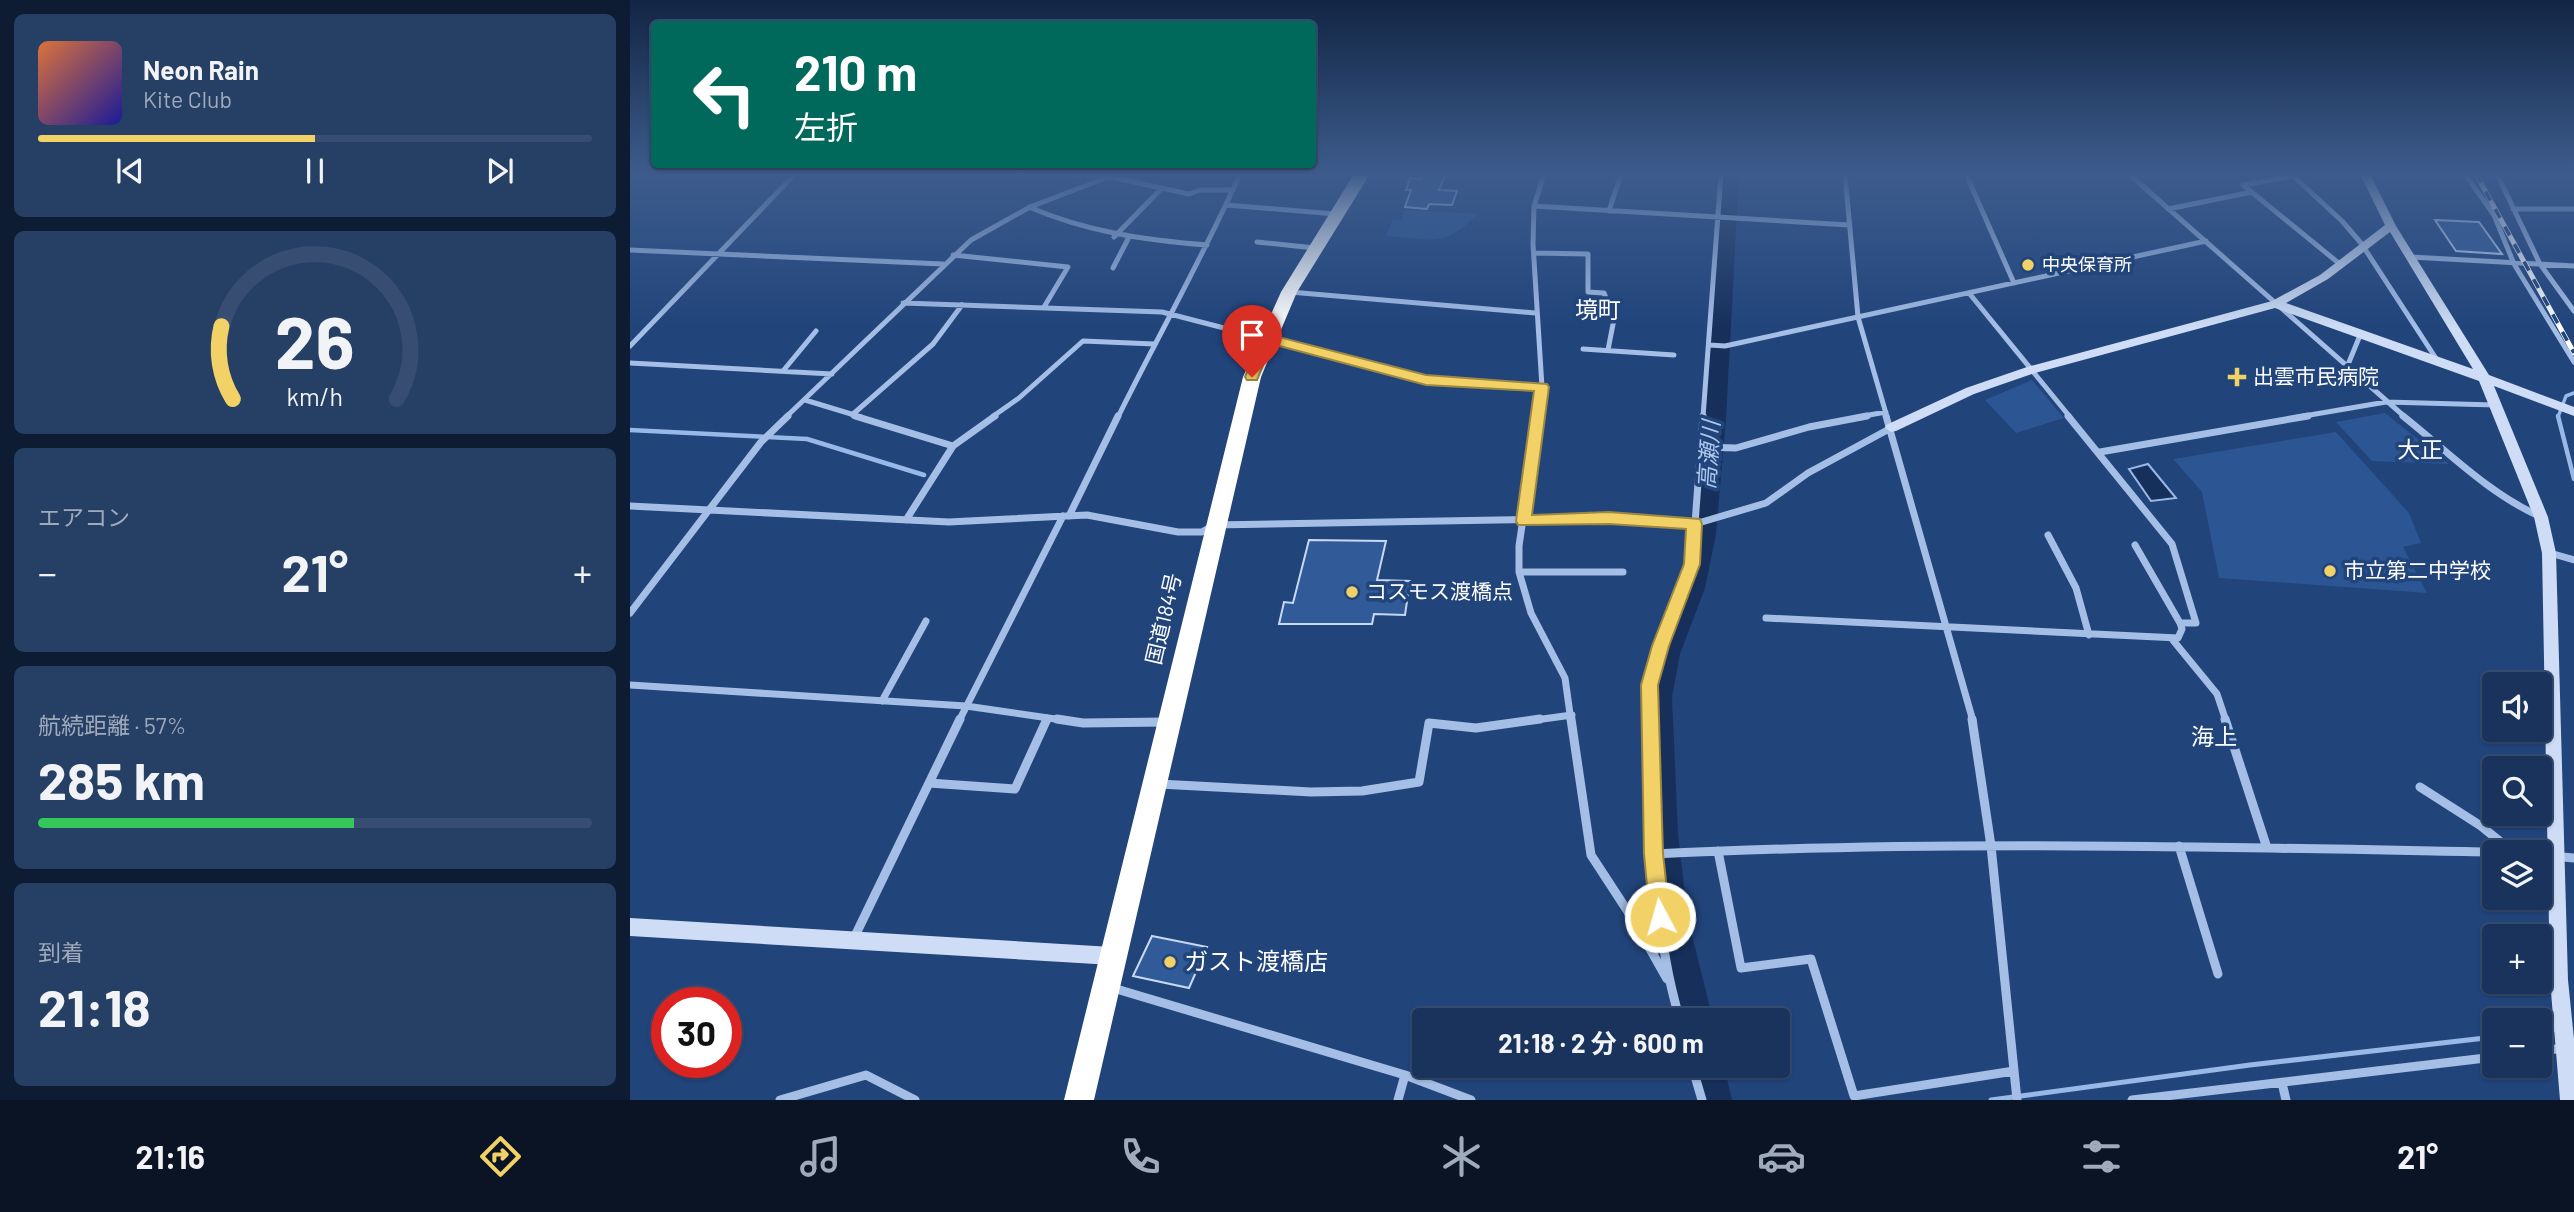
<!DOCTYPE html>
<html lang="ja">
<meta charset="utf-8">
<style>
body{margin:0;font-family:Barlow,"Noto Sans JP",sans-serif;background:#263f65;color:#f1f3f6;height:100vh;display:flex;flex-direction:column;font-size:26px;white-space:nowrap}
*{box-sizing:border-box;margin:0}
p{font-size:23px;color:#9faabb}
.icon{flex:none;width:38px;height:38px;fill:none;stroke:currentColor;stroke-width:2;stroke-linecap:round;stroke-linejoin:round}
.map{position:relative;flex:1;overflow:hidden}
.side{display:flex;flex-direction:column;gap:14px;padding:14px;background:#0e1c33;width:630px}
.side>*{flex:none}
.top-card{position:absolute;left:21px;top:21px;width:665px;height:147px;border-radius:7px;box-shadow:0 2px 5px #0004,0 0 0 2px #374e72;background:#00695c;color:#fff;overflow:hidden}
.controls{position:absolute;left:1852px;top:672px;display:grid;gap:14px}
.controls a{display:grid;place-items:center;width:70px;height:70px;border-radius:7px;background:#19335c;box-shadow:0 2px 5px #0004,0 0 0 2px #374e72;font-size:35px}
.speed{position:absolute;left:21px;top:987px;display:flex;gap:14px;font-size:35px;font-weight:700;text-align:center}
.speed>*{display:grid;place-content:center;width:91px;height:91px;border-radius:50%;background:#19335c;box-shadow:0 2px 5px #0004,0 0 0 2px #374e72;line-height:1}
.speed .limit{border:10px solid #d22;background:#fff;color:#111}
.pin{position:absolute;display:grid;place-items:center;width:60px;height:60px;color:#fff;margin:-72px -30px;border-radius:50% 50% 50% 0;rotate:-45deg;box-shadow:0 0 7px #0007}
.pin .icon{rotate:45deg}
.me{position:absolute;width:77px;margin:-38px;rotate:354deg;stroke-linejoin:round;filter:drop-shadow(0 0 5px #0008)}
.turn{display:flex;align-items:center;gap:24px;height:147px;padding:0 28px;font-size:32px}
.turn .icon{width:91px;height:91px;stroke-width:2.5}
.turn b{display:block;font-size:49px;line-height:60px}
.big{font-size:52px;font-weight:700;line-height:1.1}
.side .card{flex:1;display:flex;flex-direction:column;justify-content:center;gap:10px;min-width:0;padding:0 24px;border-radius:10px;background:#263f65}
.side .dial{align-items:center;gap:0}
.dial svg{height:182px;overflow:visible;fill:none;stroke:#374e72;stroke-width:7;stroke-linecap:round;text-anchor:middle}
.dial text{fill:#f1f3f6;stroke:none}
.song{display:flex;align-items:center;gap:21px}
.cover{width:84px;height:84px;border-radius:10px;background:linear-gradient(135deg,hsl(20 70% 55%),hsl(240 70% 35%))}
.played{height:7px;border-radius:4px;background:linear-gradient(90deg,#f2d166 50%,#374e72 50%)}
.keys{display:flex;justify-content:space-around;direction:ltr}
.heat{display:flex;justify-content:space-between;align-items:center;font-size:38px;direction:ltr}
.charge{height:10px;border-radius:5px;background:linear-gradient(90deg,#34c759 57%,#374e72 0)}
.trip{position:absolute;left:782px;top:1008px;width:378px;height:70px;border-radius:7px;background:#19335c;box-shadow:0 2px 5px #0004,0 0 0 2px #374e72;font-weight:700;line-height:70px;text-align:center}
.menu{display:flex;height:112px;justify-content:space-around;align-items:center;background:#0a1425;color:#9faabb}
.menu .icon{width:49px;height:49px}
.menu .active{color:#f2d166}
.menu b{font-size:32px;color:#f1f3f6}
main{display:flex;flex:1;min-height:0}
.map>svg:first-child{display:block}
.green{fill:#2b5593}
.water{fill:#16305b;stroke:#98b8e7;stroke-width:2}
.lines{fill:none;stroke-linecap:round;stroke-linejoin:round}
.stream-far2{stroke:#98b8e7;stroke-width:3.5}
.stream-far1{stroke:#98b8e7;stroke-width:4.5}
.stream{stroke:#98b8e7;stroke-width:5}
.river{fill:#16305b;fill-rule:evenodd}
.building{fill:#315a99;stroke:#c7d9f5;stroke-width:2}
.street-far2{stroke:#a4bee6;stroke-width:5}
.street-far1{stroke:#a4bee6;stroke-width:7}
.street{stroke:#a4bee6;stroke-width:9}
.secondary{fill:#ceddf5;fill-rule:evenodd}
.highway{fill:#fff;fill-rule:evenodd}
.rail-casing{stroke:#fff;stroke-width:5}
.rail{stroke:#21447b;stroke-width:3.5;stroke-dasharray:10;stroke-linecap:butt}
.route{fill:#f2d166;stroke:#9d8842;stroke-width:2}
.poi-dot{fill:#f2d166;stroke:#21447b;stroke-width:2.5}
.labels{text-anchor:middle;stroke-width:7;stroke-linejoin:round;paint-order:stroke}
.far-poi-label{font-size:18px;fill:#fff;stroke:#21447b;text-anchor:start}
.poi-label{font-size:21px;fill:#fff;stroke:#21447b;text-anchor:start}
.street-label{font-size:21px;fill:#fff;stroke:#21447b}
.neighbourhood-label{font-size:23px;fill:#fff;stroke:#21447b}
.water-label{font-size:23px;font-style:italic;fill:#afc8ee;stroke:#21447b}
.near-poi-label{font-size:24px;fill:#fff;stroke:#21447b;text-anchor:start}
</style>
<main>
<section class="side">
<div class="card">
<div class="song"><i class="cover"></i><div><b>Neon Rain</b><p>Kite Club</p></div></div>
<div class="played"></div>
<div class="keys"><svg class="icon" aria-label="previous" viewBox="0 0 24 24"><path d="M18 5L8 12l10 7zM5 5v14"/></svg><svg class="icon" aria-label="pause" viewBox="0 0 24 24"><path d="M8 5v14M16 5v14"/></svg><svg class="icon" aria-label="next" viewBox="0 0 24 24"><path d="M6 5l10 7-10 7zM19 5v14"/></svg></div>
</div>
<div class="card dial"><svg viewBox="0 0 100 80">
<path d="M14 69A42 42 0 1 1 86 69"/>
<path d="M14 69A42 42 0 0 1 9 37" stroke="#f2d166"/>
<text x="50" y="56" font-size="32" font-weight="700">26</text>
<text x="50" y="72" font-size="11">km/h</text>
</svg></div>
<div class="card"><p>エアコン</p>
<div class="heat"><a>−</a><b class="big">21°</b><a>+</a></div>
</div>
<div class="card"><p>航続距離 · 57%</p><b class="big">285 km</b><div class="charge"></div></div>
<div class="card"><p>到着</p><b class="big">21:18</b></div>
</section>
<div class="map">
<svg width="1944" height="1100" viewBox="0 0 1944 1100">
<rect width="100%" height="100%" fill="#21447b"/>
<!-- green -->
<path class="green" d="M 774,210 L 848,214 C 812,249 802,239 756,236 L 763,219 L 772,220 Z
M 1402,380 L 1434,418 L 1386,433 L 1355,400 Z
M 1755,413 L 1819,464 L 1742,461 L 1706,422 Z
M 1706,432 L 1779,513 L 1791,543 L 1773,547 L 1797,593 L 1589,578 L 1572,492 L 1543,459 Z"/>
<!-- water -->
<path class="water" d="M 1518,464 L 1546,498 L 1521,501 L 1499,469 Z"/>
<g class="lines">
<!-- stream-far2 -->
<path class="stream-far2" d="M 1928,417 L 1936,396 L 1944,393"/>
<!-- stream-far1 -->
<path class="stream-far1" d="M 1928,416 L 1944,479
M 0,430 L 177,439 L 294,475"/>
<!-- stream -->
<path class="stream" d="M 1909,1031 L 1929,1029
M 1361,1100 L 1620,1065 L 1864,1037"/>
<!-- river -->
<path class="river" d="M 1091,174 L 1109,174 L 1096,419 L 1086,534 L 1075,588 L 1050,654 L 1042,697 L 1048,834 L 1058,919 L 1083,1020 L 1050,1020 L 1026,919 L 1018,834 L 1014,697 L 1024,654 L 1049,588 L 1062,534 L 1074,419 Z
M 1060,1066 L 1094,1066 L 1102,1100 L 1068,1100 Z"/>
</g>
<!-- building -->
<path class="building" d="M 793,174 L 815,175 L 809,190 L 827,191 L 822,205 L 799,204 L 797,209 L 775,207 L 781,190 L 776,190 L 780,178 L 791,179 Z
M 1805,220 L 1849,222 L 1872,254 L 1826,251 Z
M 679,540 L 756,541 L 747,580 L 780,581 L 775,615 L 744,614 L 742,624 L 649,624 L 654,602 L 663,603 Z
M 522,936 L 577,947 L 559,988 L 503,976 Z"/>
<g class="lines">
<!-- street-far2 -->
<path class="street-far2" d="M 429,174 L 476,176 L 559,194 L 570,190 L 603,190
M 1215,174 L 1228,317 L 1257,417
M 1336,174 L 1384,283
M 1499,174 L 1775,417
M 1661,174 L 1712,221 L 1731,243 L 1807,360
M 1835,174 L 1864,215 L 1884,264 L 1944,362
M 1867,174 L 1910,264 L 1944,311
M 1663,176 L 1613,185 L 1711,265
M 597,205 L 706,214
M 904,206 L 1219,225
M 399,207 C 457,232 515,240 577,245
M 1538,209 L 1622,192
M 1883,209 L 1944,209
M 979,211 L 991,174
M 484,237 L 531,189
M 627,242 L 685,248
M 0,250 L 313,264
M 904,253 L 958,254 L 958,292 L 974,293 L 984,319 L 978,350
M 323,255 L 438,267 L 414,307
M 1781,257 L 1944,266
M 483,268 L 498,239
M 660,292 L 906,313
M 1339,293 L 1440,417
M 273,303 L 532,312 L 796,380 L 912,387
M 1079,345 L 1095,346 L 1576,241
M 0,346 L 165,174
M 953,349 L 1044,355
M 0,363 L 202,374
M 1717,367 L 1731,333
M 153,371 L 186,331
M 175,400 L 231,417
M 222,415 L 303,344 L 332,305
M 156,417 L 341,240 L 400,207 L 486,174
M 362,417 L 389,398 L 453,341 L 524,344
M 488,417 C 528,336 573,257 610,174
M 908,417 L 912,387 L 903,244 L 904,206 L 914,174
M 1073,417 L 1091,174
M 1228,417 L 1256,412
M 1668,417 L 1756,402 L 1865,405"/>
<!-- street-far1 -->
<path class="street-far1" d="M 225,416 L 323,446
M 908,416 L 889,546 L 889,572 L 901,613 L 935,678 L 941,721
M 1256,416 L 1343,721
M 1773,416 C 1816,450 1858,493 1909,516
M 1072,447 L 1106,448 L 1179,427 L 1237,416
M 1470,452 L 1678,416
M 0,506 L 319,522 L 457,515 L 548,532 L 572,532 L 584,525 L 979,518 L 1065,524 L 1136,503 L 1178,473 L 1261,428
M 439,516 L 488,416
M 276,520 L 323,446 L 365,416
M 1418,535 L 1446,588 L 1459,635
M 1505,545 L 1550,623
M 1920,553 L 1944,560
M 889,572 L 993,572
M 0,613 L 131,442 L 158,416
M 1136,618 L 1548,638 L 1552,629 L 1550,623 L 1566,623 L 1542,544 L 1438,416
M 1542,639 L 1587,694 L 1596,721
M 0,685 L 336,706 L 439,721
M 252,701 L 296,621
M 329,721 L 433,516
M 417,721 L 418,718
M 898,721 L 942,715
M 1021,721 L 1020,685 L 1031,646 L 1062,564 L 1073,416"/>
<!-- street -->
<path class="street" d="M 427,719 L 453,723 L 536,722
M 941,719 L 961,855 L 1006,924 L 1037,979
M 1021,719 C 1023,819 1021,924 1050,1020
M 1342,719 L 1361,846 L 1387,1100
M 1595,719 L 1637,848
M 299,783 L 385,789 L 417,719
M 529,784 L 681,792 L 732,791 L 789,782 L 799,723 L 846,728 L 910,719
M 1790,787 L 1851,826 L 1883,852
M 1549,846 L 1588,974
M 1088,851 L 1111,968 L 1181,959 L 1224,1096 L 1384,1071
M 1024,854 C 1304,840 1584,847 1864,852
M 1909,855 L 1944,858
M 224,938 L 330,719
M 483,988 L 775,1075 L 841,1100
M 1909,1051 L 1944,1047
M 1062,1066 L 1072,1100
M 1652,1083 L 1656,1100
M 150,1100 L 236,1075 L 285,1100
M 768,1100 L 775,1075
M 1502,1100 L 1864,1057"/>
<!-- secondary -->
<path class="secondary" d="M 1730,174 L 1740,174 L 1766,226 L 1859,375 L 1944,407 L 1944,416 L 1864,386 L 1918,517 L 1926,553 L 1938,980 L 1944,1039 L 1944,1100 L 1930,1100 L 1920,980 L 1912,553 L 1904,517 L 1849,381 L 1645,308 L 1405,373 L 1344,394 L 1266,431 L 1261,432 L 1255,428 L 1256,425 L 1336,388 L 1397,367 L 1642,301 L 1690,275 L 1755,225 ZM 1760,232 L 1843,369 L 1656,303 L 1698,279 Z
M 0,918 L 482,947 L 488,950 L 491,956 L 488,962 L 482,965 L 0,936 Z"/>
<!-- highway -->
<path class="highway" d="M 724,174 L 740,174 L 667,292 L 631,377 L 464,1100 L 434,1100 L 613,377 L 651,292 Z"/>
<!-- rail casing -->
<g class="rail-casing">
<path id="rail" d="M 1846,174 L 1944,353"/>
</g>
<!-- rail -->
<use href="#rail" class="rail"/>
</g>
<!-- sky -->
<linearGradient id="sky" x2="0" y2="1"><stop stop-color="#122544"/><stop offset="0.53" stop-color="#3d5c8d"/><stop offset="1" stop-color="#3d5c8d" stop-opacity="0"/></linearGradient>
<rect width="1944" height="328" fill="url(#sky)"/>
<!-- route -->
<path class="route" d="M 637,334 L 796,375 L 917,384 L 919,387 L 902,515 L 979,512 L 1070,519 L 1072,524 L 1070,564 L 1039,646 L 1028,685 L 1033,854 L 1040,917 L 1037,924 L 1030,927 L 1023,924 L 1020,917 L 1014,854 L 1011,685 L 1022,646 L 1054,564 L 1056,529 L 979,524 L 888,525 L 886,521 L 904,391 L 796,385 L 642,344 L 627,380 L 617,380 L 615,377 L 630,339 Z"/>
<!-- markers -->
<g class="poi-dot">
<circle cx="1398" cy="265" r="7"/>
<path d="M1603.5 366.5h7v7h7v7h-7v7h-7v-7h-7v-7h7z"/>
<circle cx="1700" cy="571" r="7"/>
<circle cx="722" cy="592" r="7"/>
<circle cx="540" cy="962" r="7"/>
</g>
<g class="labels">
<!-- far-poi labels -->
<g class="far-poi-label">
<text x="1412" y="271">中央保育所</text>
</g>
<!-- poi labels -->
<g class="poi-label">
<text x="1623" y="384">出雲市民病院</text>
<text x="1714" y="578">市立第二中学校</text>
<text x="736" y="599">コスモス渡橋点</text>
</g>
<!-- street labels -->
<g class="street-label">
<text transform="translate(534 619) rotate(-77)" y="7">国道184号</text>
</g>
<!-- neighbourhood labels -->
<g class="neighbourhood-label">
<text x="968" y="318">境町</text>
<text x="1790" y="458">大正</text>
<text x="1584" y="745">海上</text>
</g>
<!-- water labels -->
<g class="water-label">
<text transform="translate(1079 455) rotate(-86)" y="8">高瀬川</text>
</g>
<!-- near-poi labels -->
<g class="near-poi-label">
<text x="554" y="970">ガスト渡橋店</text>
</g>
</g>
</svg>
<div class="controls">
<a><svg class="icon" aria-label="sound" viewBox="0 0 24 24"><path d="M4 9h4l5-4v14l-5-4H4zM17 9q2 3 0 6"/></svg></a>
<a><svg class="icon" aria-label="search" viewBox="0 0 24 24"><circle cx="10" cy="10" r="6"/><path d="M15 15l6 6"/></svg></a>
<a><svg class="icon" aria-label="layers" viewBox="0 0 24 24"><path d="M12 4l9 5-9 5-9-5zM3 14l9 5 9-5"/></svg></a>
<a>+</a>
<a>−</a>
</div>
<div class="speed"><div class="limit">30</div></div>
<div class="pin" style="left:622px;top:377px;background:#d93025"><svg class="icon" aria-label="arrive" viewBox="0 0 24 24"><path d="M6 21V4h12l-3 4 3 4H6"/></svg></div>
<svg class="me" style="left:1030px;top:917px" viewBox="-20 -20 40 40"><circle r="17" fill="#f2d166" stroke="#fff" stroke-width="3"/><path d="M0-11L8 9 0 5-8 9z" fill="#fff"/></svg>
<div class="trip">21:18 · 2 分 · 600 m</div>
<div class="top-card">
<div class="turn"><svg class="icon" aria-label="left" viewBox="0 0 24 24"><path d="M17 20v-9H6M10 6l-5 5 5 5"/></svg><div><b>210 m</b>左折</div></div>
</div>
</div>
</main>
<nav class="menu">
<b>21:16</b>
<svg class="icon active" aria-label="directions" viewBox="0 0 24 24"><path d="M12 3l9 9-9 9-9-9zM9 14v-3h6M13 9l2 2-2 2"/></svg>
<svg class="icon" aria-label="music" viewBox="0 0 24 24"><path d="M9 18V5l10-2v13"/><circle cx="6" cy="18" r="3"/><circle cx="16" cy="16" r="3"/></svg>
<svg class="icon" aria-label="phone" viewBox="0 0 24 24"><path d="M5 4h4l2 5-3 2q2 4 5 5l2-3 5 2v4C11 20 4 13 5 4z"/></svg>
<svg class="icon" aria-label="climate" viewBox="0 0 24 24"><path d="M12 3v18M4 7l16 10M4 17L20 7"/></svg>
<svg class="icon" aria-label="car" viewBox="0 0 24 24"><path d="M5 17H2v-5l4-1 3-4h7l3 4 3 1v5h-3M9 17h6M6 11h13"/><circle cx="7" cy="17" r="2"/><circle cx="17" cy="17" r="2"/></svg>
<svg class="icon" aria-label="filters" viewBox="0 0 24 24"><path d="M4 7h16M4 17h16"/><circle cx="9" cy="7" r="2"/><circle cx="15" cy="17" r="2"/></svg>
<b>21°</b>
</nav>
